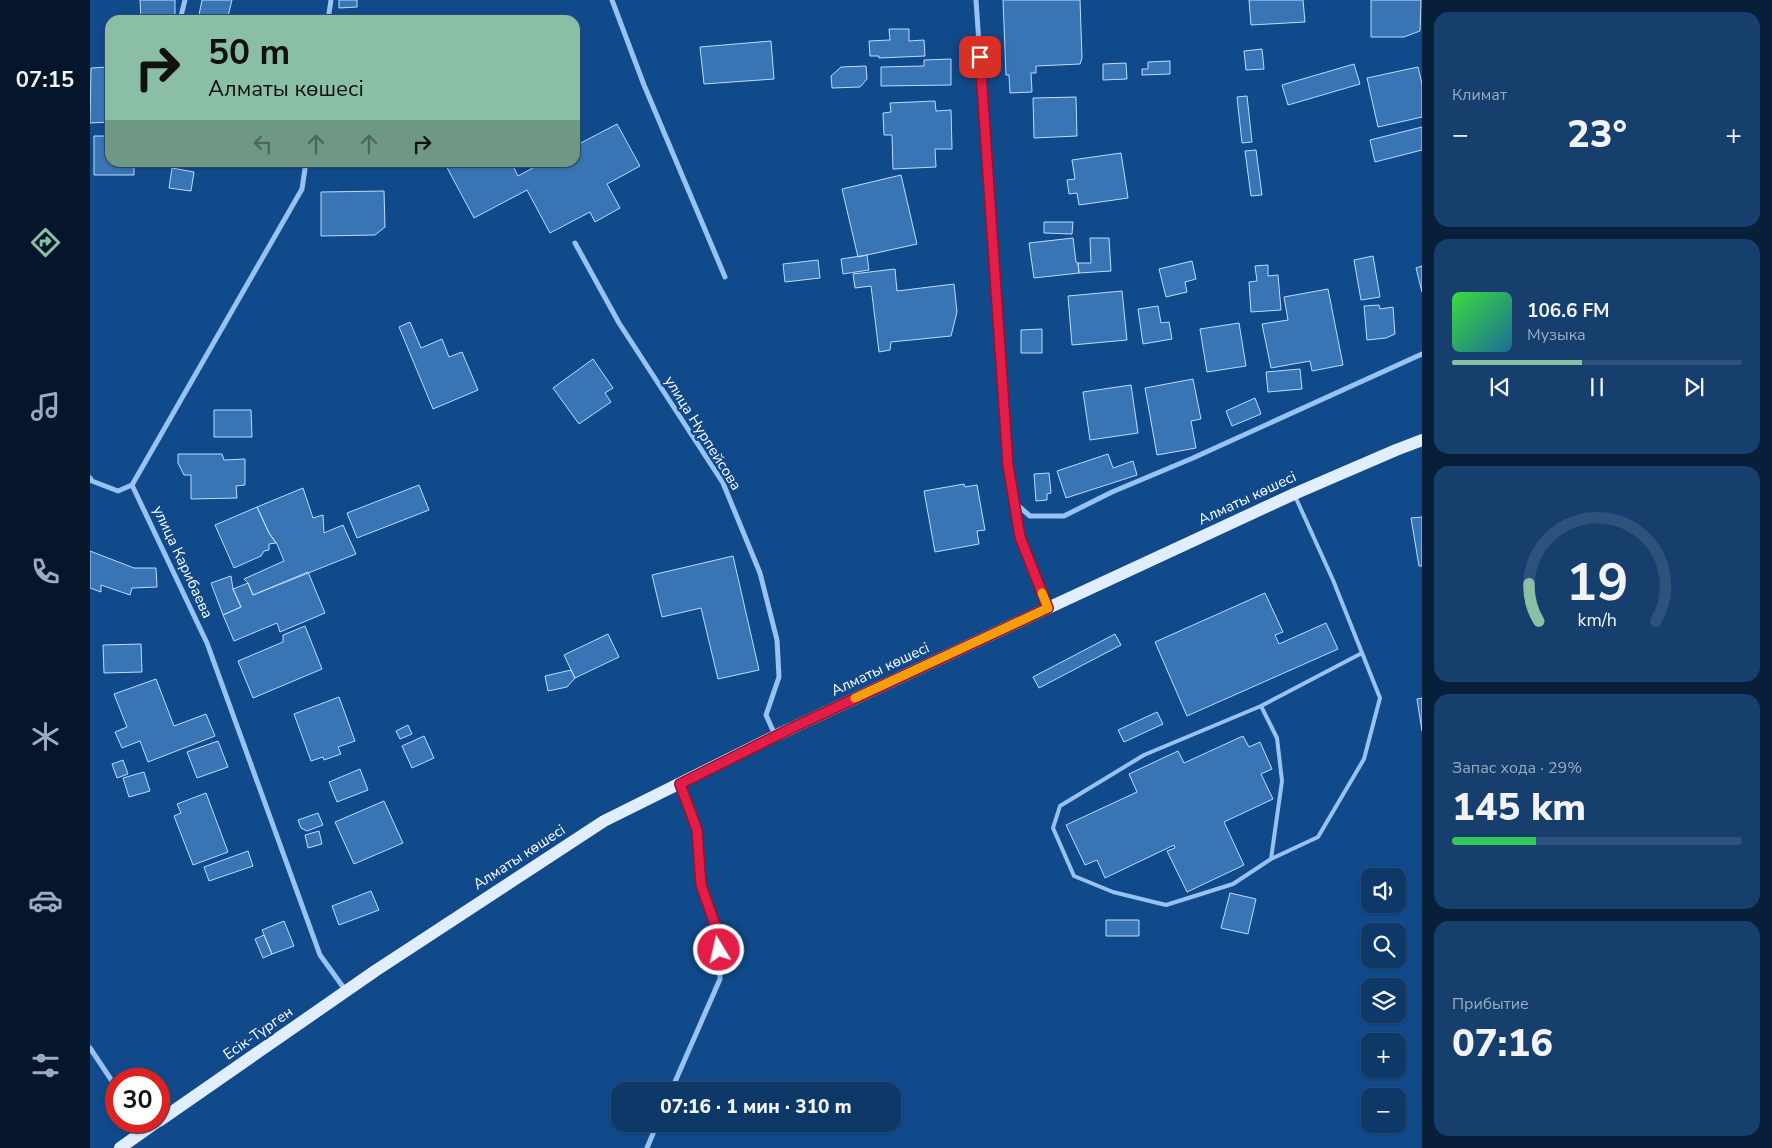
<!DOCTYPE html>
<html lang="ru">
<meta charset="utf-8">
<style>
body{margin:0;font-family:"Nunito Sans",sans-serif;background:#163f6e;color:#f1f3f6;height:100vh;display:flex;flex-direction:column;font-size:19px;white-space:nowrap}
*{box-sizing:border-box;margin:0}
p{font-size:16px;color:#9aacc0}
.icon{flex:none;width:28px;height:28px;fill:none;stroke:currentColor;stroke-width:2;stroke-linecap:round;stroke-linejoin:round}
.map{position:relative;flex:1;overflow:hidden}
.side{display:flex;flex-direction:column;gap:12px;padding:12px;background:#071f39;width:350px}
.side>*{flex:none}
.guide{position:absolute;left:15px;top:15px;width:475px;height:152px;border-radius:15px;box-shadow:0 1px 4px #0004,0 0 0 1px #2d527c;background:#8abfa5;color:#111;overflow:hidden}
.buttons{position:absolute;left:1271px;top:868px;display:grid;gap:10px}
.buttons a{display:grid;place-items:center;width:45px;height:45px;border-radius:10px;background:#0d3868;box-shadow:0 1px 4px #0004,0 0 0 1px #2d527c;font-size:25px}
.speed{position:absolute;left:15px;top:1068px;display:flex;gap:10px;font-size:25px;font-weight:700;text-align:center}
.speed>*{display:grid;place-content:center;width:65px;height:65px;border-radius:50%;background:#0d3868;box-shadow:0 1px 4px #0004,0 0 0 1px #2d527c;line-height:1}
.speed .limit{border:8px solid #d22;background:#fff;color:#111}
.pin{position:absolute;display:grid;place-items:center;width:42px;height:42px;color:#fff;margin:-21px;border-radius:10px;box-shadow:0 2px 8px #0006}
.me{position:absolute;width:55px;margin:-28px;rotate:351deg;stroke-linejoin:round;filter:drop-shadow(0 0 4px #0008)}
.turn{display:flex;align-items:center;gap:18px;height:105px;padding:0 20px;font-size:22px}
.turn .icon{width:65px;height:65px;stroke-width:2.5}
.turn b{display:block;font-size:35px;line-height:42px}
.lanes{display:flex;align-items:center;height:48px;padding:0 20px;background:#0003;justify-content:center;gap:25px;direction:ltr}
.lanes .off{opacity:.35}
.big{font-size:38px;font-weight:800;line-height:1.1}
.side .card{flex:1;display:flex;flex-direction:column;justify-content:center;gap:8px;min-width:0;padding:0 18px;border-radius:15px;background:#163f6e}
.side .dial{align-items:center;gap:0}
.dial svg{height:130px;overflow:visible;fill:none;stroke:#2d527c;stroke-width:7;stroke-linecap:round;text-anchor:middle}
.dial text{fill:#f1f3f6;stroke:none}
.song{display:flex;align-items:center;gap:15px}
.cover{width:60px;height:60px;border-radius:8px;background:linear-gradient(135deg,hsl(120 70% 55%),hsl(200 70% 35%))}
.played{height:5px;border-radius:2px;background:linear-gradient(90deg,#8abfa5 45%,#2d527c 45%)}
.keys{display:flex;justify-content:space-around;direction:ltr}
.heat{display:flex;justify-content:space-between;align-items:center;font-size:28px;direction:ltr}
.charge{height:8px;border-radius:4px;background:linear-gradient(90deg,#34c759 29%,#2d527c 0)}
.trip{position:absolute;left:521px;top:1082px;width:290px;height:50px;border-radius:15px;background:#0d3868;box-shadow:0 1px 4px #0004,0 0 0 1px #2d527c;font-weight:800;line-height:50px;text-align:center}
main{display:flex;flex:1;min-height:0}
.tab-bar{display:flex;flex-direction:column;width:90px;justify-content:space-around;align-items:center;background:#05162a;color:#9aacc0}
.tab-bar .icon{width:35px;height:35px}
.tab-bar .selected{color:#8abfa5}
.tab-bar b{font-size:22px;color:#f1f3f6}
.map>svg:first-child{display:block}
.building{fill:#3974b4;stroke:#bddcfd}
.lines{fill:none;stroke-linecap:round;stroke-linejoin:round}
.service{stroke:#97c2f2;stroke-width:4}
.minor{stroke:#97c2f2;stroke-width:5}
.primary{stroke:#e1eeff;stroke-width:12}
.route-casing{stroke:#92132f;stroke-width:12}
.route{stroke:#e11d48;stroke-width:9}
.slow{stroke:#f59e0b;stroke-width:9}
.labels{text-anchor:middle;stroke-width:5;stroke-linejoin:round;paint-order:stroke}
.street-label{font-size:15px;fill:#fff;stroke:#114a8b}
</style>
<main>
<nav class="tab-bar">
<b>07:15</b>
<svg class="icon selected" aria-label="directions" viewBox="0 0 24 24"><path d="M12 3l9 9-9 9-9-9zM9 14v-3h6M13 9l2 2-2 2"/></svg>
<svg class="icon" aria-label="music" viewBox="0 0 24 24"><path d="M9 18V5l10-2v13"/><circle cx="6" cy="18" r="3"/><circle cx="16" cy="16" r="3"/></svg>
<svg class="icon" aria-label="phone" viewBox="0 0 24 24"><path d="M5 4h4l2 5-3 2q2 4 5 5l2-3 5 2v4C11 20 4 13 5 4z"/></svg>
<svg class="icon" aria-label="climate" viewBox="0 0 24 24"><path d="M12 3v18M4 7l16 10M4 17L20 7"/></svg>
<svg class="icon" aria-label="car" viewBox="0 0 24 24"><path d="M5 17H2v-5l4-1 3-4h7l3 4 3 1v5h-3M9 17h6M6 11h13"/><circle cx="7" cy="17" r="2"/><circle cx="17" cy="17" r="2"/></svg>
<svg class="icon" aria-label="filters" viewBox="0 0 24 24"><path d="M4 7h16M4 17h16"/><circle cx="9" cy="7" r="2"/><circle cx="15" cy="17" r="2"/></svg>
</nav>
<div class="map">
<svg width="1332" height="1148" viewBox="0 0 1332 1148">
<rect width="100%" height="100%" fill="#114a8b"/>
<!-- building -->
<path class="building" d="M 50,0 L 85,0 L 85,20 L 51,20 Z
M 112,0 L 142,0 L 137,20 L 108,20 Z
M 249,0 L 267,0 L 267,7 L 249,8 Z
M 913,0 L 990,0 L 992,58 L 990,64 L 946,66 L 946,73 L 941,73 L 942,92 L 920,93 L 919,75 L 916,75 Z
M 1159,0 L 1213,0 L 1215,22 L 1161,25 Z
M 1281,0 L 1331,0 L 1330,31 L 1314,37 L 1281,37 Z
M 799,29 L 819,29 L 819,41 L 834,40 L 835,56 L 789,58 L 789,56 L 780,56 L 779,41 L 800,40 Z
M 681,41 L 684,79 L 614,84 L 610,47 Z
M 1172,49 L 1174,69 L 1156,70 L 1154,51 Z
M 861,59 L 861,85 L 791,86 L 791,67 L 834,66 L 834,60 Z
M 1080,61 L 1080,74 L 1052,75 L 1052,69 L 1058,69 L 1058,62 Z
M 1036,63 L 1037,79 L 1013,80 L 1013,64 Z
M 1264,64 L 1270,84 L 1198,105 L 1192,85 Z
M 776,66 L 777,79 L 770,87 L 742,88 L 741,76 L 751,67 Z
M 20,67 L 20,122 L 0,123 L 1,68 Z
M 1328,67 L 1332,84 L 1332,117 L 1288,127 L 1277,78 Z
M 1157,96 L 1162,142 L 1152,143 L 1147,97 Z
M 986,97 L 987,136 L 944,138 L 943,98 Z
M 845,101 L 846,111 L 861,110 L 862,149 L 845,149 L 846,167 L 803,169 L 802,135 L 794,135 L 793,113 L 801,112 L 800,103 Z
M 527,124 L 550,166 L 517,184 L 530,208 L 505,222 L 500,212 L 460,233 L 437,190 L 384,218 L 354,162 L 421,162 L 428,176 L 454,162 L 485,162 L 485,146 Z
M 1332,127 L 1332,150 L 1285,162 L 1280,140 Z
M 4,136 L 20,136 L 20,162 L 44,162 L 44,175 L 4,175 Z
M 1166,150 L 1172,195 L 1161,196 L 1155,151 Z
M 1031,153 L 1038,198 L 989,205 L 987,193 L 979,194 L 977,180 L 985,179 L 982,160 Z
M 82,168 L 104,172 L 101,191 L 79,188 Z
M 811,175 L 827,244 L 768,257 L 752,189 Z
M 294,191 L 295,227 L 285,235 L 231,236 L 231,192 Z
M 954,222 L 983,222 L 982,234 L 954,233 Z
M 983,238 L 986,262 L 988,263 L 989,273 L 944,278 L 939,243 Z
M 1000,238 L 1019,238 L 1021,271 L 989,273 L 988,263 L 1001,263 Z
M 777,255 L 779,270 L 753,274 L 751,259 Z
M 1283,256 L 1290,297 L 1271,300 L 1264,260 Z
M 728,260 L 730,278 L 695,282 L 693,264 Z
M 1102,261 L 1106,279 L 1095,282 L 1097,292 L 1076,297 L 1069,269 Z
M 1178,265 L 1178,276 L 1188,275 L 1191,310 L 1161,312 L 1159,282 L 1167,281 L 1165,266 Z
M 1332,266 L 1332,292 L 1326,268 Z
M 805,269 L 807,291 L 864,284 L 867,312 L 861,336 L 801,342 L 800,350 L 789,352 L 781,286 L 765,288 L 763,274 Z
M 1238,289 L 1253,365 L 1222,371 L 1220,361 L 1181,368 L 1172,324 L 1198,320 L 1194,297 Z
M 1032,291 L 1037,340 L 982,345 L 978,296 Z
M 1289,305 L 1290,309 L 1303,307 L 1305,334 L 1296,338 L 1277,340 L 1274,306 Z
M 1068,306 L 1071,323 L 1079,322 L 1082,339 L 1053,344 L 1048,309 Z
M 320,322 L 331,348 L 352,339 L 359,357 L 372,352 L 388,390 L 343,409 L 309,327 Z
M 1149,323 L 1156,366 L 1117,372 L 1110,329 Z
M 952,329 L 952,353 L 931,353 L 931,330 Z
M 503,359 L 523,388 L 515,393 L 521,402 L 489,424 L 463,388 Z
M 1210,369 L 1212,389 L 1178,392 L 1176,372 Z
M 1103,379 L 1111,419 L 1101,421 L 1106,448 L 1067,455 L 1055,388 Z
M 1041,385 L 1048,433 L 1000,440 L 993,392 Z
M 1165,398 L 1171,414 L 1142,426 L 1136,411 Z
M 124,410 L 161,410 L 162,437 L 124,437 Z
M 88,454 L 132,454 L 134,460 L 155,459 L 155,485 L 146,486 L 147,498 L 101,499 L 101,475 L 94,475 L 88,463 Z
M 1018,454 L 1023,468 L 1043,461 L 1047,475 L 976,498 L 967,471 Z
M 959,473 L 961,493 L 957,494 L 957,500 L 946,501 L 944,474 Z
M 874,484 L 875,487 L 887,485 L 895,530 L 887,531 L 889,544 L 845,552 L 834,491 Z
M 329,485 L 339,510 L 267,538 L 257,513 Z
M 213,488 L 223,518 L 233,515 L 234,533 L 253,525 L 266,554 L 163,595 L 158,583 L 154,579 L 194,561 L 187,544 L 179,533 L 167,507 Z
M 167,507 L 179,533 L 186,543 L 179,544 L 179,550 L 174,551 L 171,556 L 144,568 L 125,525 Z
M 1332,517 L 1332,566 L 1329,566 L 1321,518 Z
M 0,551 L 44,568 L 66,568 L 67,587 L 42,588 L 40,595 L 11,585 L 11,592 L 0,588 Z
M 643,556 L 669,670 L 628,679 L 611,608 L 572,617 L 562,575 Z
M 218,572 L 235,613 L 190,632 L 187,623 L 144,641 L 133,615 L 151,607 L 143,589 L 158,583 L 163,595 Z
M 141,576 L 143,589 L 151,607 L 133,615 L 121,583 Z
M 1175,593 L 1193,632 L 1185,635 L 1189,644 L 1236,623 L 1248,649 L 1097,716 L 1065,642 Z
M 215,626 L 232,669 L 163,698 L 148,661 L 193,642 L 193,635 Z
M 518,634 L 529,657 L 485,678 L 474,655 Z
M 1025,634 L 1031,645 L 949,688 L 943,677 Z
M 51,644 L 52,672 L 14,673 L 13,645 Z
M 481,670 L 485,678 L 477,687 L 458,691 L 455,676 Z
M 66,679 L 84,726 L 116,714 L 125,736 L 58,762 L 50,741 L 32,748 L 25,732 L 37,727 L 24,694 Z
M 249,697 L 265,741 L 248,747 L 251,754 L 234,760 L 233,757 L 221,761 L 204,714 Z
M 1332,698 L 1332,731 L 1327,699 Z
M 1067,712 L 1073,724 L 1034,742 L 1028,730 Z
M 318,725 L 322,734 L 310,739 L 306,731 Z
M 334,736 L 344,758 L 322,768 L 312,746 Z
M 1153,736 L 1159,747 L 1170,742 L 1182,769 L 1171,774 L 1183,799 L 1134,822 L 1154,865 L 1097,892 L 1077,851 L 1085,848 L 1084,845 L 1015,878 L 1007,860 L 995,865 L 976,825 L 1047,792 L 1039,774 L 1088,751 L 1094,763 Z
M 128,741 L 138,767 L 107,778 L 97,752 Z
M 33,760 L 38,774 L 27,778 L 22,764 Z
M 270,769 L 278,790 L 247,802 L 239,782 Z
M 54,772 L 60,791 L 39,797 L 33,778 Z
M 116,793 L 138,852 L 103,865 L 84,816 L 91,813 L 87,804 Z
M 294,801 L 313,843 L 264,864 L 245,822 Z
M 228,813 L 233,825 L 217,831 L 211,828 L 208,820 Z
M 229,831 L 232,844 L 218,848 L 215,835 Z
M 158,851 L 163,866 L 119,881 L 114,867 Z
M 281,891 L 289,910 L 249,925 L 242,906 Z
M 1140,893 L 1166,899 L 1158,934 L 1131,928 Z
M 1016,920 L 1049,920 L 1049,936 L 1016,936 Z
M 194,921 L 204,946 L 182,954 L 172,930 Z
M 174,935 L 182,954 L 173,958 L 165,939 Z"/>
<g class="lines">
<!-- service -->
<path class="service" d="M 1205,496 L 1243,580 L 1290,698 L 1274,759 L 1228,837 L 1181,859 L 1143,884 L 1076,905 L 1023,892 L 984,876 L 963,828 L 970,806 L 1054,755 L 1171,706 L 1272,653
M 1171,706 L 1187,738 L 1192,781 L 1181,859"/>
<!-- minor -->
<path class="minor" d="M 522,0 L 554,85 L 635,277
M 886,0 L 918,465 L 930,537 L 958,607
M 90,20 L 95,0
M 238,20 L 241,0
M 216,162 L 212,189 L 42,485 L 117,643 L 230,955 L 256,991
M 485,243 L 529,323 L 633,483 L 670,573 L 687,640 L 689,677 L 676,715 L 685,735
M 0,478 L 2,481 L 28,491 L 42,485
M 925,503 L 940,516 L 974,516 L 1022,492 L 1103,458 L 1332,354
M 0,1048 L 26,1087
M 581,1091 L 630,979 L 629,936 L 611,885 L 607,830 L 590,784
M 557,1148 L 567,1124"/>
<!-- primary -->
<path class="primary" d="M 69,1121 L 285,971 L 514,821 L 685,736 L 958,608 L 1204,494 L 1306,450 L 1332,440
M 30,1148 L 68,1121"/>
</g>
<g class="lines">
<!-- route casing -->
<g class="route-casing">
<path id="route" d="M 629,950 L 629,936 L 611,885 L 607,830 L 590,784 L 702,728 L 958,608 L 930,537 L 918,465 L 890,57"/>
</g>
<!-- route -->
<use href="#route" class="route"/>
<!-- slow -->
<path class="slow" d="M 765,698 L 958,608 L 952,593"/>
</g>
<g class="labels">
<!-- street labels -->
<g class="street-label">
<text transform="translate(613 433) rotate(58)" y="5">улица Нурпейсова</text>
<text transform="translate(1157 498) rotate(-25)" y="5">Алматы көшесі</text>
<text transform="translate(93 562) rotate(65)" y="5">улица Карибаева</text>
<text transform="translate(790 669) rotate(-25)" y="5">Алматы көшесі</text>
<text transform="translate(429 857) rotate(-33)" y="5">Алматы көшесі</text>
<text transform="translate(168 1033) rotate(-35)" y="5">Есік-Түрген</text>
</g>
</g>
</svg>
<div class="buttons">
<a><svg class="icon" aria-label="sound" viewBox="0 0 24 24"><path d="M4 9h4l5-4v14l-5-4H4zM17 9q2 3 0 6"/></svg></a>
<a><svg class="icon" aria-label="search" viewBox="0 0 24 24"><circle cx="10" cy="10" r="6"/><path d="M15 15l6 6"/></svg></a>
<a><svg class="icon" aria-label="layers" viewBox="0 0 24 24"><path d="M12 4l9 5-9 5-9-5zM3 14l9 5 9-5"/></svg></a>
<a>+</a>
<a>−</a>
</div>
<div class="speed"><div class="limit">30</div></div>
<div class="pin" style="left:890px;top:57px;background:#d93025"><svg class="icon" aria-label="arrive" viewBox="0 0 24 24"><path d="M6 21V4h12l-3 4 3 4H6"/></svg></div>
<svg class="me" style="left:629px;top:950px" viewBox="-20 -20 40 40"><circle r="17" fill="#e11d48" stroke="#fff" stroke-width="3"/><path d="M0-11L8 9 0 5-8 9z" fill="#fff"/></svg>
<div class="trip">07:16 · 1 мин · 310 m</div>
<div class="guide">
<div class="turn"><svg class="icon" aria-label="right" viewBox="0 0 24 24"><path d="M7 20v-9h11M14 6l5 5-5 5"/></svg><div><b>50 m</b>Алматы көшесі</div></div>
<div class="lanes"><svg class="icon off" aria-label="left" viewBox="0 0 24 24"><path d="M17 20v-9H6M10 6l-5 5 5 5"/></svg><svg class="icon off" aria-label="ahead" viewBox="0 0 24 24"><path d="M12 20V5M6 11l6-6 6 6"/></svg><svg class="icon off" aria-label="ahead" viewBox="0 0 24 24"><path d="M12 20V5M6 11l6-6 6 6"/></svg><svg class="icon" aria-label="right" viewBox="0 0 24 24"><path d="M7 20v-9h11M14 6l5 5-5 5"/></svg></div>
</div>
</div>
<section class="side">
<div class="card"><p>Климат</p>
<div class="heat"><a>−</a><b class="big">23°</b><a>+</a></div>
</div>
<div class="card">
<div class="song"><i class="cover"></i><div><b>106.6 FM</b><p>Музыка</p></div></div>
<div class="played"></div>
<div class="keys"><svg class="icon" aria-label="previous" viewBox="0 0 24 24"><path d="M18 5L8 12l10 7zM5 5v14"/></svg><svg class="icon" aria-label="pause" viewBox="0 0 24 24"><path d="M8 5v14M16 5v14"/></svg><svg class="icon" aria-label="next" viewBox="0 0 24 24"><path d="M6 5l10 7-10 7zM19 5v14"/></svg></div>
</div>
<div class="card dial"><svg viewBox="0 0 100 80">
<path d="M14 69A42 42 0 1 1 86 69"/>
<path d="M14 69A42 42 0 0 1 8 46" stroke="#8abfa5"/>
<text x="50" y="56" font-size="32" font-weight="700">19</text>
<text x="50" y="72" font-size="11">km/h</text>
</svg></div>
<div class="card"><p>Запас хода · 29%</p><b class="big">145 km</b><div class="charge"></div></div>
<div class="card"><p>Прибытие</p><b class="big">07:16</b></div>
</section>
</main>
